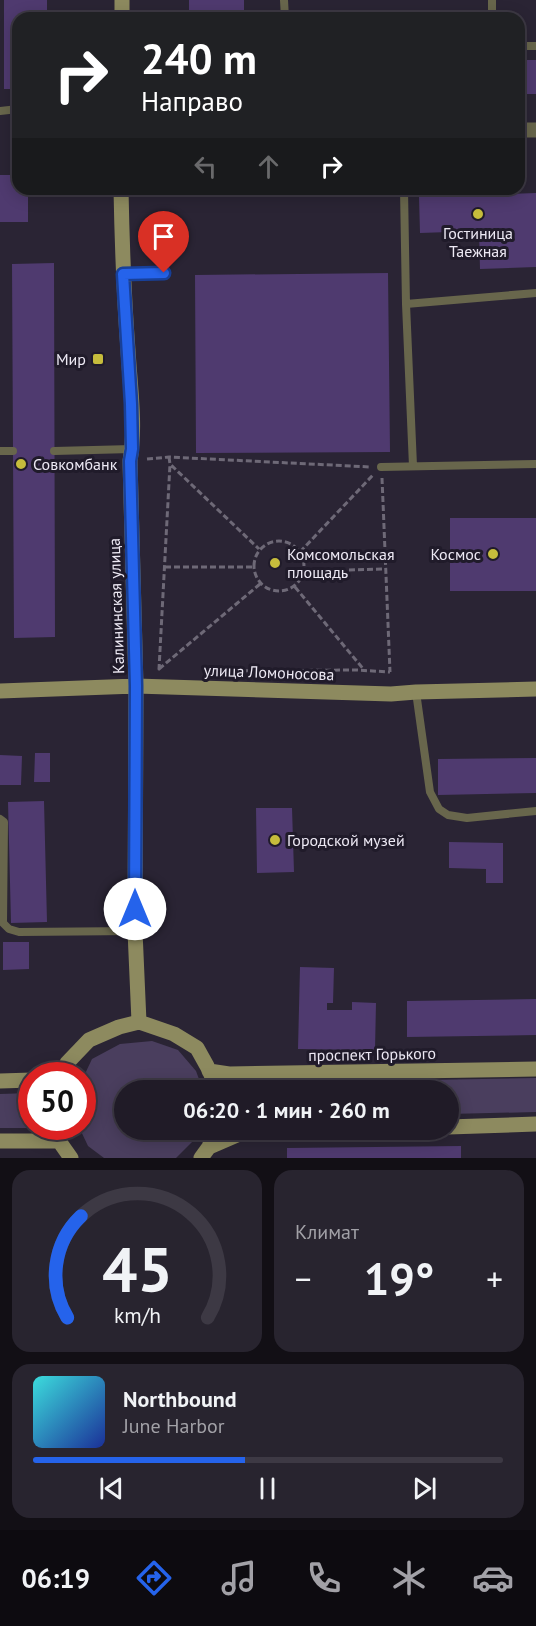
<!DOCTYPE html>
<html lang="ru">
<meta charset="utf-8">
<style>
body{margin:0;font-family:"PT Sans",sans-serif;background:#28242f;color:#f1f3f6;height:100vh;display:flex;flex-direction:column;font-size:22px;white-space:nowrap}
*{box-sizing:border-box;margin:0}
p{font-size:20px;color:#a2a1a7}
.icon{flex:none;width:33px;height:33px;fill:none;stroke:currentColor;stroke-width:2;stroke-linecap:round;stroke-linejoin:round}
.map{position:relative;height:1158px;overflow:hidden}
.side{display:flex;flex-direction:column;gap:12px;padding:12px;background:#120f15;flex:1}
.side>*{flex:none}
.hud{position:absolute;left:12px;top:12px;width:513px;height:183px;border-radius:18px;box-shadow:0 3px 15px #0003,0 0 0 2px #3d3944;background:#202124;color:#fff;overflow:hidden}
.speed{position:absolute;left:18px;top:1062px;display:flex;gap:12px;font-size:30px;font-weight:700;text-align:center}
.speed>*{display:grid;place-content:center;width:78px;height:78px;border-radius:50%;background:#201b27;box-shadow:0 3px 15px #0003,0 0 0 2px #3d3944;line-height:1}
.speed .limit{border:9px solid #d22;background:#fff;color:#111}
.pin{position:absolute;display:grid;place-items:center;width:51px;height:51px;color:#fff;margin:-62px -26px;border-radius:50% 50% 50% 0;rotate:-45deg;box-shadow:0 0 6px #0007}
.pin .icon{rotate:45deg}
.me{position:absolute;width:66px;margin:-33px;rotate:0deg;stroke-linejoin:round;filter:drop-shadow(0 0 4px #0008)}
.turn{display:flex;align-items:center;gap:21px;height:126px;padding:0 30px;font-size:27px}
.turn .icon{width:78px;height:78px;stroke-width:2.5}
.turn b{display:block;font-size:42px;line-height:51px}
.lanes{display:flex;align-items:center;height:57px;padding:0 30px;background:#0003;justify-content:center;gap:30px;direction:ltr}
.lanes .off{opacity:.35}
.big{font-size:45px;font-weight:700;line-height:1.1}
.side .widget{flex:1;display:flex;flex-direction:column;justify-content:center;gap:9px;min-width:0;padding:0 21px;border-radius:18px;background:#28242f}
.side .dial{align-items:center;gap:0}
.dial svg{height:156px;overflow:visible;fill:none;stroke:#3d3944;stroke-width:7;stroke-linecap:round;text-anchor:middle}
.dial text{fill:#f1f3f6;stroke:none}
.song{display:flex;align-items:center;gap:18px}
.cover{width:72px;height:72px;border-radius:9px;background:linear-gradient(135deg,hsl(180 70% 55%),hsl(230 70% 35%))}
.played{height:6px;border-radius:3px;background:linear-gradient(90deg,#2563eb 45%,#3d3944 45%)}
.keys{display:flex;justify-content:space-around;direction:ltr}
.heat{display:flex;justify-content:space-between;align-items:center;font-size:33px;direction:ltr}
.side .tiles{flex:1;display:grid;gap:12px;grid-template-columns:1fr 1fr}
.widget:last-child{grid-column:span 2}
.trip{position:absolute;left:114px;top:1080px;width:345px;height:60px;border-radius:30px;background:#201b27;box-shadow:0 3px 15px #0003,0 0 0 2px #3d3944;font-weight:700;line-height:60px;text-align:center}
.menu{display:flex;height:96px;justify-content:space-around;align-items:center;background:#0d0b10;color:#a2a1a7}
.menu .icon{width:42px;height:42px}
.menu .selected{color:#2563eb}
.menu b{font-size:27px;color:#f1f3f6}
.map>svg:first-child{display:block}
.green{fill:#4a3e5e}
.building{fill:#4f3a6f}
.lines{fill:none;stroke-linecap:round;stroke-linejoin:round}
.path{stroke:#6e6977;stroke-width:3;stroke-dasharray:6 3;stroke-linecap:butt}
.lane{stroke:#68664c;stroke-width:8}
.street{stroke:#68664c;stroke-width:15}
.secondary{stroke:#8d8a5f;stroke-width:15}
.route-casing{stroke:#184099;stroke-width:15}
.route{stroke:#2563eb;stroke-width:10}
.poi-dot{fill:#c6bc3c;stroke:#201b2a;stroke-width:2}
.labels{text-anchor:middle;stroke-width:6;stroke-linejoin:round;paint-order:stroke}
.poi-label{font-size:16px;fill:#ede9f4;stroke:#201b2a;text-anchor:start}
.street-label{font-size:16px;fill:#ede9f4;stroke:#201b2a}
</style>
<div class="map">
<svg width="536" height="1158" viewBox="0 0 536 1158">
<rect width="100%" height="100%" fill="#2a2434"/>
<!-- green -->
<path class="green" d="M 152,1041 L 178,1050 L 196,1071 L 203,1090 L 124,1090 L 124,1130 L 202,1130 L 201,1133 L 176,1158 L 104,1158 L 88,1146 L 79,1127 L 82,1126 L 83,1078 L 92,1059 L 120,1044 Z
M 536,1078 L 536,1112 L 449,1114 L 448,1090 L 237,1090 L 250,1083 Z
M 31,1093 L 32,1126 L 36,1127 L 36,1128 L 0,1128 L 0,1094 Z"/>
<!-- building -->
<path class="building" d="M 4,0 L 47,0 L 47,18 L 18,18 L 18,89 L 4,89 Z
M 189,0 L 244,0 L 244,18 L 189,18 Z
M 519,60 L 536,60 L 536,94 L 519,94 Z
M 0,175 L 18,175 L 18,189 L 28,189 L 28,222 L 0,222 Z
M 536,193 L 536,267 L 480,269 L 479,231 L 420,233 L 419,197 Z
M 54,263 L 55,637 L 14,638 L 12,264 Z
M 388,273 L 390,452 L 196,453 L 195,275 Z
M 450,518 L 536,518 L 536,591 L 450,591 Z
M 35,753 L 50,753 L 50,782 L 34,782 Z
M 0,755 L 22,756 L 21,785 L 0,785 Z
M 536,758 L 536,793 L 438,795 L 438,759 Z
M 44,801 L 47,922 L 11,923 L 8,802 Z
M 256,808 L 292,808 L 294,872 L 257,873 Z
M 449,842 L 503,843 L 503,883 L 486,883 L 486,869 L 449,868 Z
M 3,942 L 29,942 L 29,969 L 3,970 Z
M 300,967 L 334,968 L 333,1003 L 327,1003 L 327,1010 L 352,1010 L 352,1002 L 376,1003 L 375,1050 L 298,1049 Z
M 536,999 L 536,1035 L 407,1037 L 407,1001 Z
M 461,1146 L 461,1158 L 287,1158 L 287,1148 Z"/>
<g class="lines">
<!-- path -->
<path class="path" d="M 169,457 L 170,464 L 259,549
M 147,459 L 169,457 L 371,467
M 382,478 L 390,672
M254 566a25 25 0 1 1 50 0a25 25 0 1 1-50 0Z
M 300,552 L 373,475
M 165,567 L 253,567
M 304,571 L 385,569
M 295,587 L 365,671
M 159,669 L 260,584
M 160,669 L 159,669 L 170,464
M 226,671 L 356,670 L 390,672"/>
<!-- lane -->
<path class="lane" d="M 284,0 L 285,18
M 492,18 L 492,0
M 519,46 L 536,46
M 0,111 L 18,109
M 404,189 L 406,304 L 536,293
M 123,274 L 164,274
M 406,304 L 413,466
M 0,451 L 13,451
M 54,451 L 132,449
M 381,467 L 536,464
M 416,692 L 430,792 L 439,809 L 448,815 L 467,818 L 536,811
M 0,819 L 4,822 L 3,923 L 9,929 L 19,932 L 135,931"/>
<!-- street -->
<path class="street" d="M 519,130 L 536,130"/>
<!-- secondary -->
<path class="secondary" d="M 122,18 L 122,0
M 121,189 C 122,243 124,297 128,350 C 130,386 136,425 130,461 L 136,686 L 135,931 L 139,1022
M 0,691 L 136,686 L 391,694 L 416,692 L 536,689
M 209,1071 L 229,1074 L 536,1069
M 60,1076 L 67,1063 L 89,1040 L 119,1027 L 139,1022 L 174,1034 L 197,1048 L 207,1066 L 218,1090
M 0,1081 L 32,1080
M 56,1126 L 59,1141 L 71,1158
M 448,1127 L 536,1124
M 0,1141 L 59,1141
M 209,1147 L 246,1131 L 318,1130
M 201,1158 L 209,1147 L 215,1130"/>
</g>
<g class="lines">
<!-- route casing -->
<g class="route-casing">
<path id="route" d="M 135,909 L 136,686 L 130,461 L 132,449 L 131,404 L 123,274 L 164,273"/>
</g>
<!-- route -->
<use href="#route" class="route"/>
</g>
<!-- markers -->
<g class="poi-dot">
<circle cx="478" cy="214" r="6"/>
<rect x="92" y="353" width="12" height="12" rx="3"/>
<circle cx="21" cy="464" r="6"/>
<circle cx="493" cy="554" r="6"/>
<circle cx="275" cy="563" r="6"/>
<circle cx="275" cy="840" r="6"/>
</g>
<g class="labels">
<!-- poi labels -->
<g class="poi-label">
<text x="478" y="239" text-anchor="middle">Гостиница<tspan x="478" dy="18">Таежная</tspan></text>
<text x="86" y="365" text-anchor="end">Мир</text>
<text x="33" y="470">Совкомбанк</text>
<text x="287" y="560">Комсомольская<tspan x="287" dy="18">площадь</tspan></text>
<text x="481" y="560" text-anchor="end">Космос</text>
<text x="287" y="846">Городской музей</text>
</g>
<!-- street labels -->
<g class="street-label">
<text transform="translate(116 606) rotate(-92)" y="6">Калининская улица</text>
<text transform="translate(269 672) rotate(2)" y="6">улица Ломоносова</text>
<text transform="translate(372 1054) rotate(-1)" y="6">проспект Горького</text>
</g>
</g>
</svg>
<div class="speed"><div class="limit">50</div></div>
<div class="pin" style="left:164px;top:273px;background:#d93025"><svg class="icon" aria-label="arrive" viewBox="0 0 24 24"><path d="M6 21V4h12l-3 4 3 4H6"/></svg></div>
<svg class="me" style="left:135px;top:909px" viewBox="-20 -20 40 40"><circle r="19" fill="#fff"/><path d="M0-13L10 11 0 6-10 11z" fill="#2563eb"/></svg>
<div class="trip">06:20 · 1 мин · 260 m</div>
<div class="hud">
<div class="turn"><svg class="icon" aria-label="right" viewBox="0 0 24 24"><path d="M7 20v-9h11M14 6l5 5-5 5"/></svg><div><b>240 m</b>Направо</div></div>
<div class="lanes"><svg class="icon off" aria-label="left" viewBox="0 0 24 24"><path d="M17 20v-9H6M10 6l-5 5 5 5"/></svg><svg class="icon off" aria-label="ahead" viewBox="0 0 24 24"><path d="M12 20V5M6 11l6-6 6 6"/></svg><svg class="icon" aria-label="right" viewBox="0 0 24 24"><path d="M7 20v-9h11M14 6l5 5-5 5"/></svg></div>
</div>
</div>
<section class="side">
<div class="tiles">
<div class="widget dial"><svg viewBox="0 0 100 80">
<path d="M14 69A42 42 0 1 1 86 69"/>
<path d="M14 69A42 42 0 0 1 21 17" stroke="#2563eb"/>
<text x="50" y="56" font-size="32" font-weight="700">45</text>
<text x="50" y="72" font-size="11">km/h</text>
</svg></div>
<div class="widget"><p>Климат</p>
<div class="heat"><a>−</a><b class="big">19°</b><a>+</a></div>
</div>
<div class="widget">
<div class="song"><i class="cover"></i><div><b>Northbound</b><p>June Harbor</p></div></div>
<div class="played"></div>
<div class="keys"><svg class="icon" aria-label="previous" viewBox="0 0 24 24"><path d="M18 5L8 12l10 7zM5 5v14"/></svg><svg class="icon" aria-label="pause" viewBox="0 0 24 24"><path d="M8 5v14M16 5v14"/></svg><svg class="icon" aria-label="next" viewBox="0 0 24 24"><path d="M6 5l10 7-10 7zM19 5v14"/></svg></div>
</div>
</div>
</section>
<nav class="menu">
<b>06:19</b>
<svg class="icon selected" aria-label="directions" viewBox="0 0 24 24"><path d="M12 3l9 9-9 9-9-9zM9 14v-3h6M13 9l2 2-2 2"/></svg>
<svg class="icon" aria-label="music" viewBox="0 0 24 24"><path d="M9 18V5l10-2v13"/><circle cx="6" cy="18" r="3"/><circle cx="16" cy="16" r="3"/></svg>
<svg class="icon" aria-label="phone" viewBox="0 0 24 24"><path d="M5 4h4l2 5-3 2q2 4 5 5l2-3 5 2v4C11 20 4 13 5 4z"/></svg>
<svg class="icon" aria-label="climate" viewBox="0 0 24 24"><path d="M12 3v18M4 7l16 10M4 17L20 7"/></svg>
<svg class="icon" aria-label="car" viewBox="0 0 24 24"><path d="M5 17H2v-5l4-1 3-4h7l3 4 3 1v5h-3M9 17h6M6 11h13"/><circle cx="7" cy="17" r="2"/><circle cx="17" cy="17" r="2"/></svg>
</nav>
